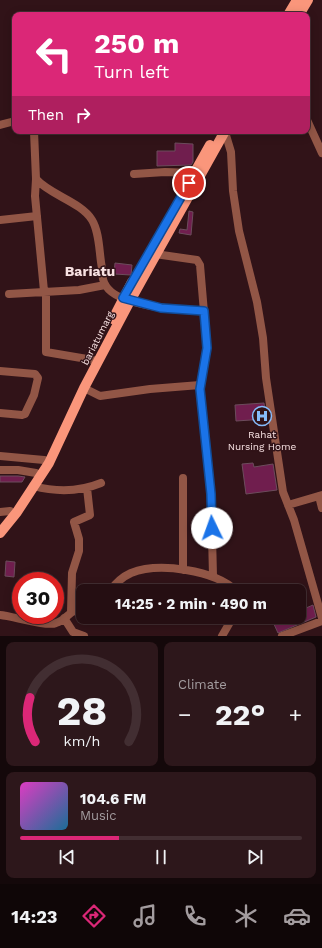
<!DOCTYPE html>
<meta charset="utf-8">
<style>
body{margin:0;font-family:"Work Sans",sans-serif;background:#2d171b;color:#f1f3f6;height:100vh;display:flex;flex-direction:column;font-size:15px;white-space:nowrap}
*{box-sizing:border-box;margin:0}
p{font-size:13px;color:#a39c9f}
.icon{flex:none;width:22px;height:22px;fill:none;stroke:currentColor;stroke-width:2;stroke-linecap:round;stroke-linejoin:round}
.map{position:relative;height:636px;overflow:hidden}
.drawer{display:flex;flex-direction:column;gap:6px;padding:6px;background:#14080a;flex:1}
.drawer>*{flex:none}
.top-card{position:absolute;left:12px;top:12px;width:298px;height:122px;border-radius:8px;box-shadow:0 2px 10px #0003,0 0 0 1px #422e32;background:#db2777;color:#fff;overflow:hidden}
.speed{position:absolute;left:12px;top:572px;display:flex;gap:8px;font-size:20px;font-weight:700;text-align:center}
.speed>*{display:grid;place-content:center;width:52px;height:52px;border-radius:50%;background:#250e12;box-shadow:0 2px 10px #0003,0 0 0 1px #422e32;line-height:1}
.speed .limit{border:6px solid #d22;background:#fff;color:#111}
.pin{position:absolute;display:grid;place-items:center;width:34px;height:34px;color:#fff;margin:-17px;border:2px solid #fff;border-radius:50%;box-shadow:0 1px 4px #0007}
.me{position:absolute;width:44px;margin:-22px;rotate:357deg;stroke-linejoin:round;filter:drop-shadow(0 0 3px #0008)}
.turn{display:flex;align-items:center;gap:14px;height:84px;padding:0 16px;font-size:18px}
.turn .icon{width:52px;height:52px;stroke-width:2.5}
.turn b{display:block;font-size:28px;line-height:34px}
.then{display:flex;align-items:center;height:38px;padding:0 16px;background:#0003;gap:8px;font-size:15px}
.big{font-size:30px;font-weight:700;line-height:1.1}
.drawer .widget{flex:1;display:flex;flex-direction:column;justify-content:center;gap:6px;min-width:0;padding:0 14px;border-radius:8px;background:#2d171b}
.drawer .dial{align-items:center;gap:0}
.dial svg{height:104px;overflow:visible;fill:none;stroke:#422e32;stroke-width:7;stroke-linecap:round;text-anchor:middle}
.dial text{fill:#f1f3f6;stroke:none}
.song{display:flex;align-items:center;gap:12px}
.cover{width:48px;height:48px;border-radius:6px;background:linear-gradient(135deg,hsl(310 70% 55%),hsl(200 70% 35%))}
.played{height:4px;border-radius:2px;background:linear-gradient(90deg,#db2777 35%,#422e32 35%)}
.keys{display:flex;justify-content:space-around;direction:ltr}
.heat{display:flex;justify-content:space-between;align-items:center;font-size:22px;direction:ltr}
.drawer .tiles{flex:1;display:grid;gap:6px;grid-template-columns:1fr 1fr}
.widget:last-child{grid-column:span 2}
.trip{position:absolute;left:76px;top:584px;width:230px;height:40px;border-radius:8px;background:#250e12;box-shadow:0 2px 10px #0003,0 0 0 1px #422e32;font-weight:700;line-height:40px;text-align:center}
.dock{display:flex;height:64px;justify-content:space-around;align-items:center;background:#0f0607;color:#a39c9f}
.dock .icon{width:28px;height:28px}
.dock .current{color:#db2777}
.dock b{font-size:18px;color:#f1f3f6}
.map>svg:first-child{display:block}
.building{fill:#701e4e;stroke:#6c4c5c}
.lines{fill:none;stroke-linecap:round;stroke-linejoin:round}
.minor{stroke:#925646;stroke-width:8}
.major{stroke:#fa967b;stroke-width:10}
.route-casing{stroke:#114b97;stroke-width:10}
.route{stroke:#1a73e8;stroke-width:7}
.labels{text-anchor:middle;stroke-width:3;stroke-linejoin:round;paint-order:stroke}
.street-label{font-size:10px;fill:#f8e2e3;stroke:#311318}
.poi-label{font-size:10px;fill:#f8e2e3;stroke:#311318}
.district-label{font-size:14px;font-weight:bold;fill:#f8e2e3;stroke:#311318}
</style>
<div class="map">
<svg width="322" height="636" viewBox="0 0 322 636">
<rect width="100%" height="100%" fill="#311318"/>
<!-- building -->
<path class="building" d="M 175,143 L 193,144 L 193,162 L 191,165 L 157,166 L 157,151 L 175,151 Z
M 189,211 L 193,212 L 191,235 L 179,233 L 180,229 L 187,230 Z
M 115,263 L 132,265 L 131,275 L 114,274 Z
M 264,403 L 266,419 L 236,421 L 235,405 Z
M 253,463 L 254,467 L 273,464 L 277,490 L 246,494 L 242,464 Z
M 0,476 L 18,476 L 25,477 L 22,482 L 0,482 Z
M 6,561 L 15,562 L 14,577 L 5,576 Z
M 313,605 L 316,617 L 278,633 L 273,622 L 285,617 L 299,617 L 299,611 Z"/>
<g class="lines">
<!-- minor -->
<path class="minor" d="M 307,120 L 322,153
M 0,125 L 15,121
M 34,131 L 36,179 C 50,195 81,202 92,220 C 100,233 99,254 102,268 C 102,274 102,281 106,286 C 119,307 181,310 204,311
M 225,132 L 231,152 L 233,191 L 239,231 L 257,302 L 263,338 L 266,378 L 283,492 L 294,520 L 322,618
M 134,174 L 165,172 L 194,173
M 36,179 L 35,196 L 44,291
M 0,220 L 37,216
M 155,254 L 197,260 L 200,265 L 207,348 L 200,389 L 211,494 L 213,576
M 46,291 L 46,352 L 93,360
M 9,294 L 79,290 L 105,285
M 0,371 L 35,374 L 38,378 L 34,395 L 25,414 L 22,415 L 0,413
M 84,388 L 100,396 L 150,389 L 200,385
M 0,456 L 44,460
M 0,470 L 18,470 L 36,473
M 33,486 C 56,492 79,492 101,483
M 319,496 L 322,508
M 288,505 L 322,495
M 0,512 L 10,511
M 183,570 L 183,478
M 110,591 C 115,584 122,577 131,573 C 159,562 215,570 236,591
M 71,612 L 72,573 L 79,551 L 79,539 L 74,522 L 90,515 L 87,488
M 0,615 C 12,616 47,627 56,623 C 67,620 71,608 83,608
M 64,618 L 73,632 L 84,636
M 222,636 L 233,617
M 282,636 L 322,621"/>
<!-- major -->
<path class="major" d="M 288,15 L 297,0
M 299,15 L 308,0
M 182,195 L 210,145
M 113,319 L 132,282
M 0,533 L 17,512 L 49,463 L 84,388 L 130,301 L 225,131"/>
</g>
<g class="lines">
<!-- route casing -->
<g class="route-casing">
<path id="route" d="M 189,183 L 123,298 L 161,308 L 204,311 L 207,348 L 200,389 L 211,494 L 212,528"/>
</g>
<!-- route -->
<use href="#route" class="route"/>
</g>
<!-- icons -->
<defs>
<g id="hospital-ring" transform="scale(1)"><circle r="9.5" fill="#311318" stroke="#86bbfb" stroke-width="1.5"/><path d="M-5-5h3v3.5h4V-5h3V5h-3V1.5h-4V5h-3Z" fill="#86bbfb"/></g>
</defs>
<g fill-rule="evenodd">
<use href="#hospital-ring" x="262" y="416"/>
</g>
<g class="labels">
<!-- street labels -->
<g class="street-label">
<text transform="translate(97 338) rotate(-63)" y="4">bariatumarg</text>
</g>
<!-- poi labels -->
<g class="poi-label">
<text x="262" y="438">Rahat<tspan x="262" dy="12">Nursing Home</tspan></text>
</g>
<!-- district labels -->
<g class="district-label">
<text x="90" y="276">Bariatu</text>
</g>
</g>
</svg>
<div class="speed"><div class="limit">30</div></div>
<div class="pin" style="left:189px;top:183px;background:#d93025"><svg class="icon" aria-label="arrive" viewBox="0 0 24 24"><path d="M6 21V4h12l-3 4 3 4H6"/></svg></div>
<svg class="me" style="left:212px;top:528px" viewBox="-20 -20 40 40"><circle r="19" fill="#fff"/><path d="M0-13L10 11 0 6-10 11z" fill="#1a73e8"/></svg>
<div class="trip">14:25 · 2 min · 490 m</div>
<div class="top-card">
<div class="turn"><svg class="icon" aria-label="left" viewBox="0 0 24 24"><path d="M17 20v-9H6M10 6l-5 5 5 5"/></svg><div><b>250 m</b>Turn left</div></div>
<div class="then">Then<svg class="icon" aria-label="right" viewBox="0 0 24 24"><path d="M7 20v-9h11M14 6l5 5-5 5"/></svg></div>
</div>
</div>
<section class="drawer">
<div class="tiles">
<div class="widget dial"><svg viewBox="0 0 100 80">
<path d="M14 69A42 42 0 1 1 86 69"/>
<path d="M14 69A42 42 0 0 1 10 35" stroke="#db2777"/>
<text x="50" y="56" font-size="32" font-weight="700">28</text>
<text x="50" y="72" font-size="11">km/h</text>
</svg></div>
<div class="widget"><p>Climate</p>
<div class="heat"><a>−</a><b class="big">22°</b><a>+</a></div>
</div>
<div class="widget">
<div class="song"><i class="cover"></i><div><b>104.6 FM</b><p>Music</p></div></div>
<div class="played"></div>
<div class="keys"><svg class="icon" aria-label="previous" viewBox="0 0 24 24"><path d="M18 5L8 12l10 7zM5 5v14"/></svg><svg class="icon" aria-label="pause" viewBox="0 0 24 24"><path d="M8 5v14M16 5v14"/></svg><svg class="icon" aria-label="next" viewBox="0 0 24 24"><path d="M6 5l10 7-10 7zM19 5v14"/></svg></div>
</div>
</div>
</section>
<nav class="dock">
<b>14:23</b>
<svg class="icon current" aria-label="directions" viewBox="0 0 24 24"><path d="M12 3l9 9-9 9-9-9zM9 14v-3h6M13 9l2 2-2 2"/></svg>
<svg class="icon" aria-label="music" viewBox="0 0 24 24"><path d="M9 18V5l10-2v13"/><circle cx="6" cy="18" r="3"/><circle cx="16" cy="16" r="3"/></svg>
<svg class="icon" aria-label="phone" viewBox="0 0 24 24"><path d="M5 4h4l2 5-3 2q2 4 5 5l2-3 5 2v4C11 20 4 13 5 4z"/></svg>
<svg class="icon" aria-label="climate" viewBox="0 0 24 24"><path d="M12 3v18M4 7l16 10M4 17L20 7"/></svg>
<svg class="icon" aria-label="car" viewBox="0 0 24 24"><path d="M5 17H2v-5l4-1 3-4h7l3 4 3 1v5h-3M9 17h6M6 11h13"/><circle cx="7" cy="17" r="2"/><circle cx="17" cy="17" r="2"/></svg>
</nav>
